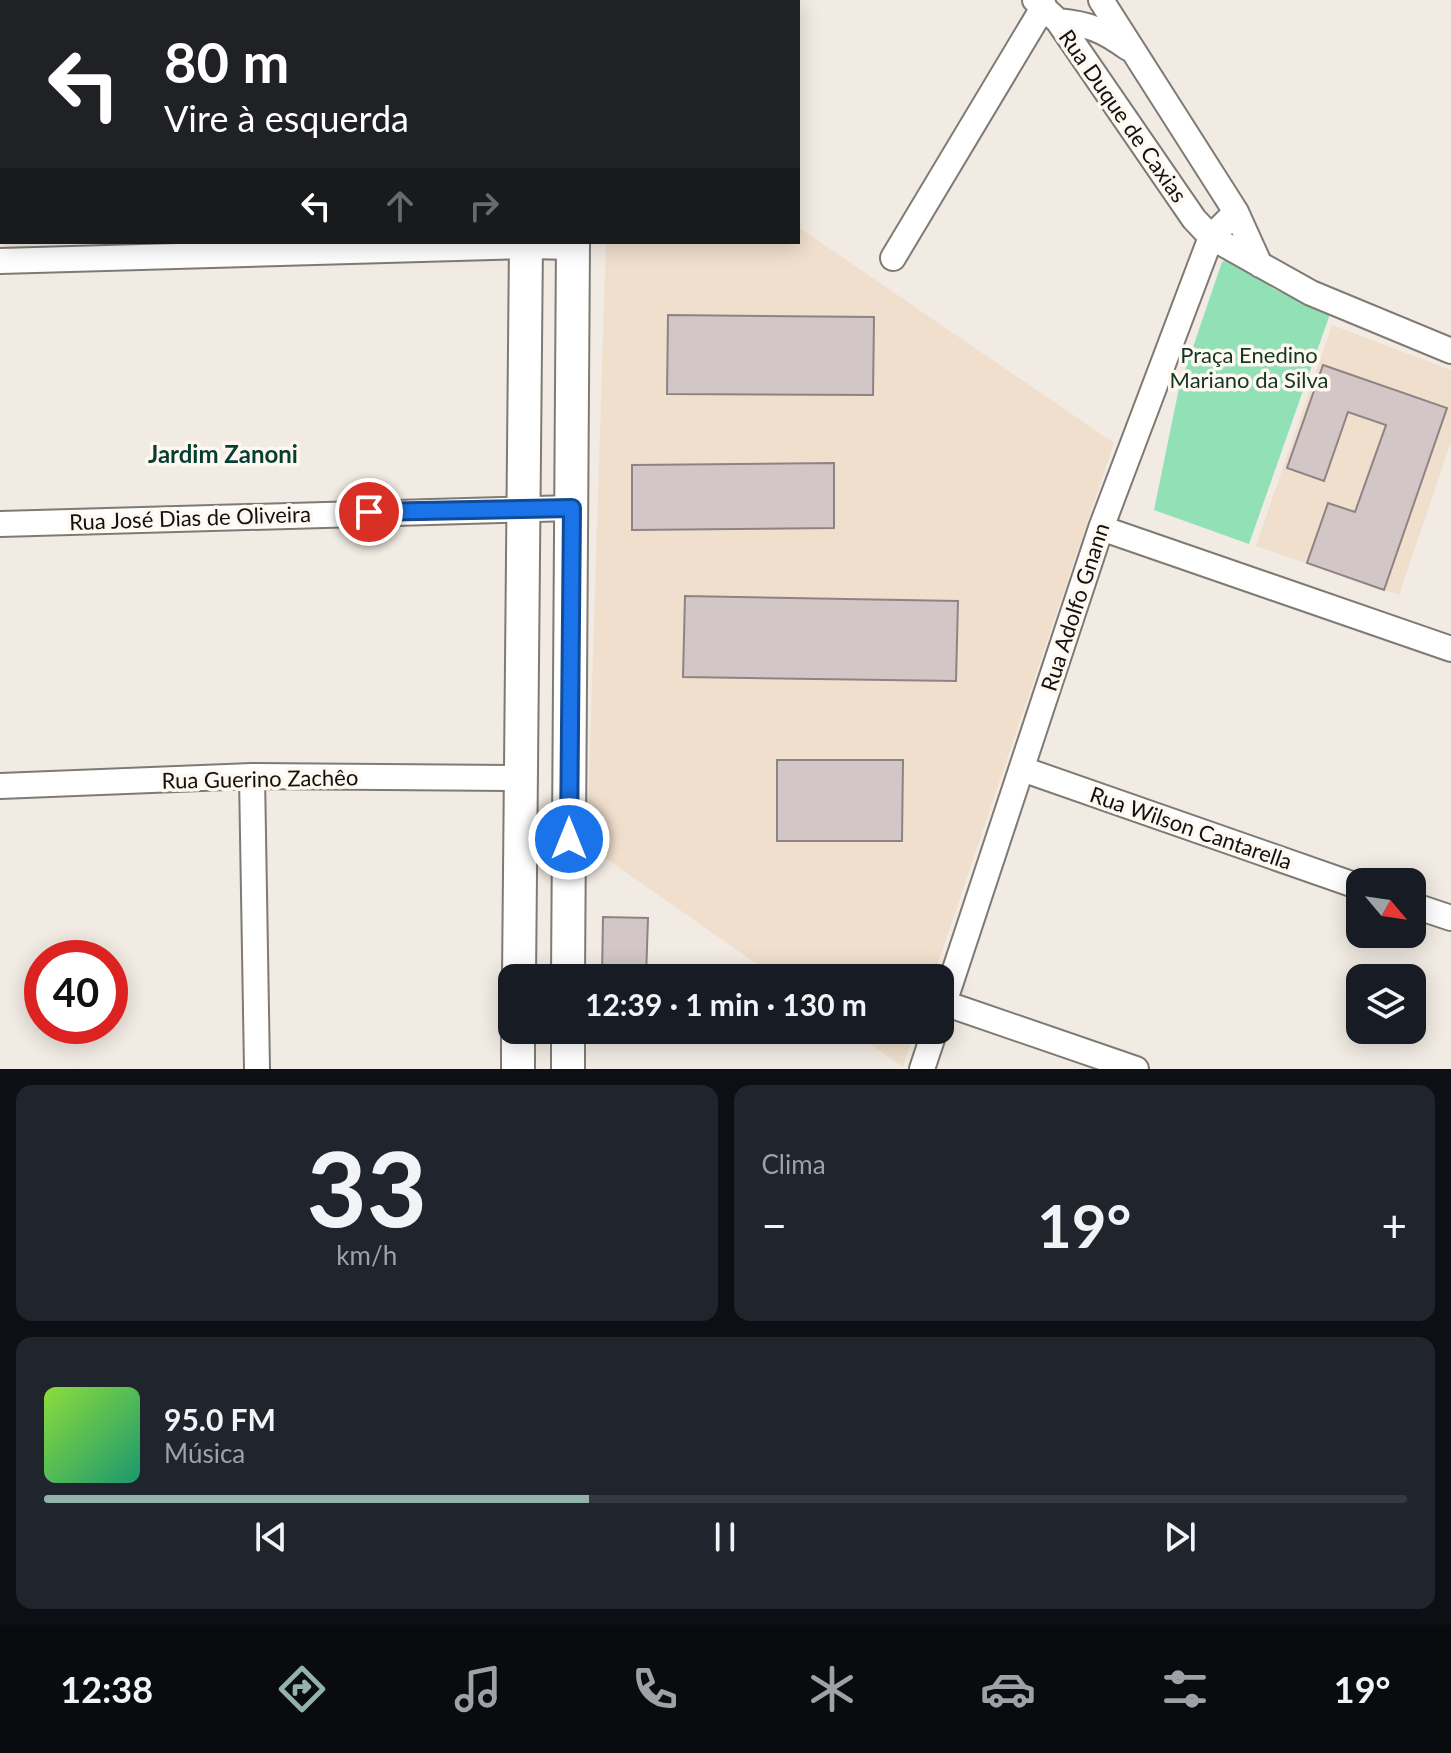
<!DOCTYPE html>
<html lang="pt">
<meta charset="utf-8">
<style>
body{margin:0;font-family:Lato,sans-serif;background:#20242c;color:#f1f3f6;height:100vh;display:flex;flex-direction:column;font-size:30px;white-space:nowrap}
*{box-sizing:border-box;margin:0}
p{font-size:26px;color:#9ea1a6}
.icon{flex:none;width:44px;height:44px;fill:none;stroke:currentColor;stroke-width:2;stroke-linecap:round;stroke-linejoin:round}
.map{position:relative;height:1069px;overflow:hidden}
.drawer{display:flex;flex-direction:column;gap:16px;padding:16px;background:#0d0f14;flex:1}
.drawer>*{flex:none}
.hud{position:absolute;left:0px;top:0px;width:800px;height:244px;box-shadow:0 4px 20px #0003;background:#202124;color:#fff;overflow:hidden}
.needle{width:52px;rotate:119deg}
.tools{position:absolute;left:1346px;top:868px;display:grid;gap:16px}
.tools a{display:grid;place-items:center;width:80px;height:80px;border-radius:16px;background:#171b24;box-shadow:0 4px 20px #0003;font-size:40px}
.speed{position:absolute;left:24px;top:940px;display:flex;gap:16px;font-size:40px;font-weight:700;text-align:center}
.speed>*{display:grid;place-content:center;width:104px;height:104px;border-radius:50%;background:#171b24;box-shadow:0 4px 20px #0003;line-height:1}
.speed .limit{border:12px solid #d22;background:#fff;color:#111}
.pin{position:absolute;display:grid;place-items:center;width:68px;height:68px;color:#fff;margin:-34px;border:4px solid #fff;border-radius:50%;box-shadow:0 2px 8px #0007}
.me{position:absolute;width:88px;margin:-44px;rotate:0deg;stroke-linejoin:round;filter:drop-shadow(0 0 6px #0008)}
.turn{display:flex;align-items:center;gap:28px;height:168px;padding:0 32px;font-size:36px}
.turn .icon{width:104px;height:104px;stroke-width:2.5}
.turn b{display:block;font-size:56px;line-height:68px}
.lanes{display:flex;align-items:center;height:76px;padding:0 32px;background:#0003;justify-content:center;gap:40px;direction:ltr}
.lanes .off{opacity:.35}
.big{font-size:60px;font-weight:700;line-height:1.1}
.drawer .card{flex:1;display:flex;flex-direction:column;justify-content:center;gap:12px;min-width:0;padding:0 28px;border-radius:16px;background:#20242c}
.drawer .dial{align-items:center;gap:0}
.dial b{font-size:104px;line-height:1}
.song{display:flex;align-items:center;gap:24px}
.cover{width:96px;height:96px;border-radius:12px;background:linear-gradient(135deg,hsl(90 70% 55%),hsl(160 70% 35%))}
.played{height:8px;border-radius:4px;background:linear-gradient(90deg,#93b2ac 40%,#363941 40%)}
.keys{display:flex;justify-content:space-around;direction:ltr}
.heat{display:flex;justify-content:space-between;align-items:center;font-size:44px;direction:ltr}
.drawer .tiles{flex:1;display:grid;gap:16px;grid-template-columns:1fr 1fr}
.card:last-child{grid-column:span 2}
.trip{position:absolute;left:498px;top:964px;width:456px;height:80px;border-radius:16px;background:#171b24;box-shadow:0 4px 20px #0003;font-weight:700;line-height:80px;text-align:center}
.menu{display:flex;height:128px;justify-content:space-around;align-items:center;background:#090b0e;color:#9ea1a6}
.menu .icon{width:56px;height:56px}
.menu .current{color:#93b2ac}
.menu b{font-size:36px;color:#f1f3f6}
.map>svg:first-child{display:block}
.education{fill:#f0dfcd}
.green{fill:#92e0b5}
.building{fill:#d2c7c6;stroke:#8e8383;stroke-width:2}
.lines{fill:none;stroke-linecap:round;stroke-linejoin:round}
.minor-casing{stroke:#7f7a73;stroke-width:28}
.tertiary-casing{stroke:#7f7a73;stroke-width:36}
.minor{stroke:#fff;stroke-width:24}
.tertiary{stroke:#fff;stroke-width:32}
.route-casing{stroke:#114b97;stroke-width:20}
.route{stroke:#1a73e8;stroke-width:14}
.labels{text-anchor:middle;stroke-width:7;stroke-linejoin:round;paint-order:stroke}
.street-label{font-size:22px;fill:#13110f;stroke:#fef8f0}
.park-label{font-size:22px;fill:#103825;stroke:#fef8f0}
.neighbourhood-label{font-size:24px;font-weight:bold;fill:#053e32;stroke:#fef8f0}
</style>
<div class="map">
<svg width="1451" height="1069" viewBox="0 0 1451 1069">
<rect width="100%" height="100%" fill="#f1ebe3"/>
<!-- education -->
<path class="education" d="M 798,227 L 1114,443 L 933,978 L 777,978 L 587,845 L 606,242 L 798,242 Z
M 1332,325 L 1451,370 L 1451,442 L 1399,595 L 1256,546 Z
M 850,1030 L 915,1030 L 903,1067 Z"/>
<!-- green -->
<path class="green" d="M 1231,258 L 1274,289 L 1330,314 L 1249,544 L 1154,510 L 1179,388 L 1222,262 Z"/>
<!-- building -->
<path class="building" d="M 668,315 L 874,317 L 873,395 L 667,394 Z
M 1323,365 L 1447,408 L 1384,590 L 1307,563 L 1328,503 L 1355,512 L 1386,425 L 1348,412 L 1324,481 L 1287,468 Z
M 834,463 L 834,528 L 632,530 L 632,465 Z
M 685,596 L 958,601 L 956,681 L 683,677 Z
M 777,760 L 903,760 L 902,841 L 777,841 Z
M 603,917 L 648,918 L 646,978 L 602,978 Z"/>
<g class="lines">
<!-- minor casing -->
<g class="minor-casing">
<path id="minor" d="M 1035,0 L 1058,21 L 1194,219 L 1211,237 L 1311,293 L 1451,351
M 1101,0 L 1236,212 L 1260,265
M 311,2 L 312,0
M 739,2 L 741,0
M 1058,21 C 1089,24 1103,30 1128,48
M 893,258 L 1044,6
M 0,261 L 526,246 L 573,247
M 0,524 L 572,508
M 1101,528 L 1451,649
M 1022,769 L 1360,887
M 252,776 L 257,1069
M 0,786 L 252,776 L 520,778
M 1412,905 L 1451,918
M 944,1003 L 1136,1069
M 940,1015 L 1101,528 L 1211,237 L 1236,212
M 922,1069 L 935,1030"/>
</g>
<!-- tertiary casing -->
<g class="tertiary-casing">
<path id="tertiary" d="M 528,2 L 528,0
M 575,2 L 575,0
M 519,978 L 526,242
M 568,978 L 573,242
M 518,1069 L 518,1030
M 568,1069 L 568,1030"/>
</g>
<!-- minor -->
<use href="#minor" class="minor"/>
<!-- tertiary -->
<use href="#tertiary" class="tertiary"/>
</g>
<g class="lines">
<!-- route casing -->
<g class="route-casing">
<path id="route" d="M 369,512 L 572,508 L 569,839"/>
</g>
<!-- route -->
<use href="#route" class="route"/>
</g>
<g class="labels">
<!-- street labels -->
<g class="street-label">
<text transform="translate(1123 116) rotate(55)" y="8">Rua Duque de Caxias</text>
<text transform="translate(190 518) rotate(-2)" y="8">Rua José Dias de Oliveira</text>
<text transform="translate(1075 607) rotate(-72)" y="8">Rua Adolfo Gnann</text>
<text transform="translate(260 779) rotate(-1)" y="8">Rua Guerino Zachêo</text>
<text transform="translate(1191 828) rotate(19)" y="8">Rua Wilson Cantarella</text>
</g>
<!-- park labels -->
<g class="park-label">
<text x="1249" y="363">Praça Enedino<tspan x="1249" dy="25">Mariano da Silva</tspan></text>
</g>
<!-- neighbourhood labels -->
<g class="neighbourhood-label">
<text x="223" y="463">Jardim Zanoni</text>
</g>
</g>
</svg>
<div class="tools">
<a><svg class="needle" viewBox="-14 -14 28 28"><path d="M0-13l5 13h-10z" fill="#e53935"/><path d="M0 13l5-13h-10z" fill="#9ea1a6"/></svg></a>
<a><svg class="icon" aria-label="layers" viewBox="0 0 24 24"><path d="M12 4l9 5-9 5-9-5zM3 14l9 5 9-5"/></svg></a>
</div>
<div class="speed"><div class="limit">40</div></div>
<div class="pin" style="left:369px;top:512px;background:#d93025"><svg class="icon" aria-label="arrive" viewBox="0 0 24 24"><path d="M6 21V4h12l-3 4 3 4H6"/></svg></div>
<svg class="me" style="left:569px;top:839px" viewBox="-20 -20 40 40"><circle r="17" fill="#1a73e8" stroke="#fff" stroke-width="3"/><path d="M0-11L8 9 0 5-8 9z" fill="#fff"/></svg>
<div class="trip">12:39 · 1 min · 130 m</div>
<div class="hud">
<div class="turn"><svg class="icon" aria-label="left" viewBox="0 0 24 24"><path d="M17 20v-9H6M10 6l-5 5 5 5"/></svg><div><b>80 m</b>Vire à esquerda</div></div>
<div class="lanes"><svg class="icon" aria-label="left" viewBox="0 0 24 24"><path d="M17 20v-9H6M10 6l-5 5 5 5"/></svg><svg class="icon off" aria-label="ahead" viewBox="0 0 24 24"><path d="M12 20V5M6 11l6-6 6 6"/></svg><svg class="icon off" aria-label="right" viewBox="0 0 24 24"><path d="M7 20v-9h11M14 6l5 5-5 5"/></svg></div>
</div>
</div>
<section class="drawer">
<div class="tiles">
<div class="card dial"><b>33</b><p>km/h</p></div>
<div class="card"><p>Clima</p>
<div class="heat"><a>−</a><b class="big">19°</b><a>+</a></div>
</div>
<div class="card">
<div class="song"><i class="cover"></i><div><b>95.0 FM</b><p>Música</p></div></div>
<div class="played"></div>
<div class="keys"><svg class="icon" aria-label="previous" viewBox="0 0 24 24"><path d="M18 5L8 12l10 7zM5 5v14"/></svg><svg class="icon" aria-label="pause" viewBox="0 0 24 24"><path d="M8 5v14M16 5v14"/></svg><svg class="icon" aria-label="next" viewBox="0 0 24 24"><path d="M6 5l10 7-10 7zM19 5v14"/></svg></div>
</div>
</div>
</section>
<nav class="menu">
<b>12:38</b>
<svg class="icon current" aria-label="directions" viewBox="0 0 24 24"><path d="M12 3l9 9-9 9-9-9zM9 14v-3h6M13 9l2 2-2 2"/></svg>
<svg class="icon" aria-label="music" viewBox="0 0 24 24"><path d="M9 18V5l10-2v13"/><circle cx="6" cy="18" r="3"/><circle cx="16" cy="16" r="3"/></svg>
<svg class="icon" aria-label="phone" viewBox="0 0 24 24"><path d="M5 4h4l2 5-3 2q2 4 5 5l2-3 5 2v4C11 20 4 13 5 4z"/></svg>
<svg class="icon" aria-label="climate" viewBox="0 0 24 24"><path d="M12 3v18M4 7l16 10M4 17L20 7"/></svg>
<svg class="icon" aria-label="car" viewBox="0 0 24 24"><path d="M5 17H2v-5l4-1 3-4h7l3 4 3 1v5h-3M9 17h6M6 11h13"/><circle cx="7" cy="17" r="2"/><circle cx="17" cy="17" r="2"/></svg>
<svg class="icon" aria-label="filters" viewBox="0 0 24 24"><path d="M4 7h16M4 17h16"/><circle cx="9" cy="7" r="2"/><circle cx="15" cy="17" r="2"/></svg>
<b>19°</b>
</nav>
